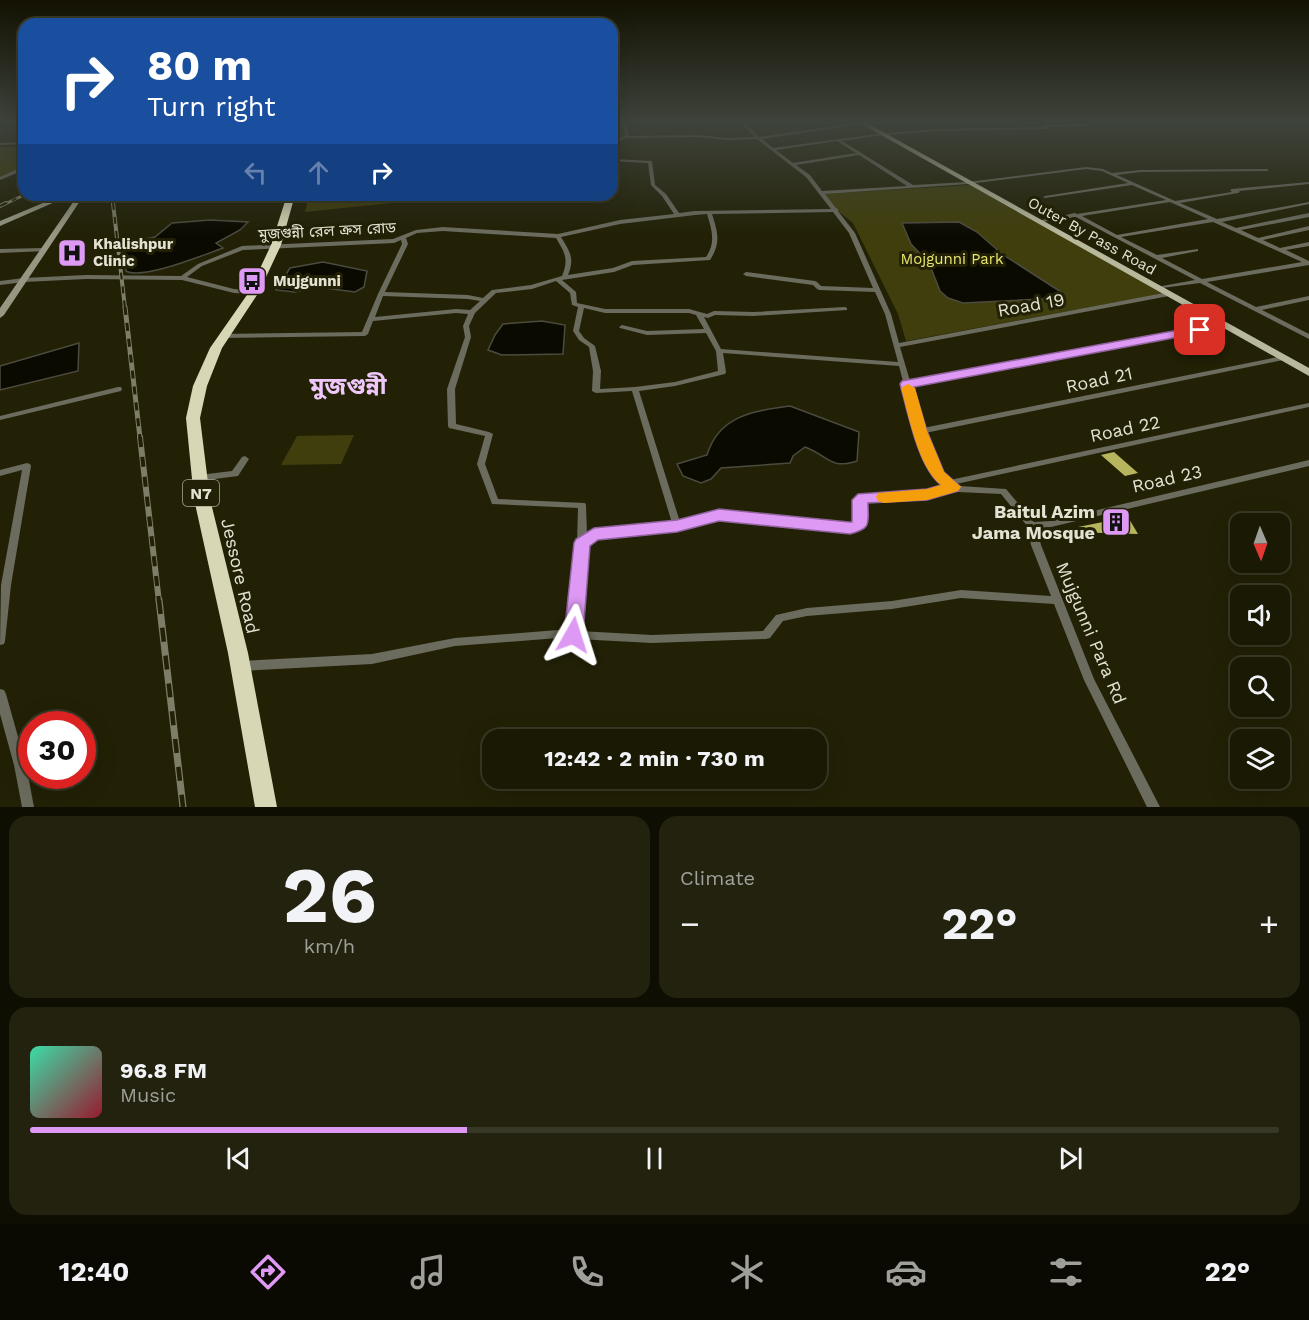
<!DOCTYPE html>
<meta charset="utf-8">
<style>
body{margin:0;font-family:"Work Sans","Noto Sans Bengali",sans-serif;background:#23220e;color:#f1f3f6;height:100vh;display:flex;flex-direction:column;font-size:22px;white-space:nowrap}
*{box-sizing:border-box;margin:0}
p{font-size:20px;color:#9fa09a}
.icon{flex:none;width:33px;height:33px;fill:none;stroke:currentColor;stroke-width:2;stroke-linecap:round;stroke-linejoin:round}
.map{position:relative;height:807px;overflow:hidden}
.side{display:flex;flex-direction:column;gap:9px;padding:9px;background:#0e0e02;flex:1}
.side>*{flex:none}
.hud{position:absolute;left:18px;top:18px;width:600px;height:183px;border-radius:18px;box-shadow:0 6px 24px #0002,0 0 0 2px #383826;background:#1a4fa0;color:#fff;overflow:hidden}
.needle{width:39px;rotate:178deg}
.buttons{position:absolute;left:1230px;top:513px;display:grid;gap:12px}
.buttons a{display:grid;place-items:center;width:60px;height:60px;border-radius:12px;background:#1a1904;box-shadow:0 6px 24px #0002,0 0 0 2px #383826;font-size:30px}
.speed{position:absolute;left:18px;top:711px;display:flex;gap:12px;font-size:30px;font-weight:700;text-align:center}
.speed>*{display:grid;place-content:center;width:78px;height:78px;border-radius:50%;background:#1a1904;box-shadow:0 6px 24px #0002,0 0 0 2px #383826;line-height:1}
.speed .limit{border:9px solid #d22;background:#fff;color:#111}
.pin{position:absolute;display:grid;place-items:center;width:51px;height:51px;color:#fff;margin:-26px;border-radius:12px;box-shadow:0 3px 9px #0006}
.me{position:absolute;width:66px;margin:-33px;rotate:6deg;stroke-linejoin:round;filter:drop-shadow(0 0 4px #0008)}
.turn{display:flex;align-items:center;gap:21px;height:126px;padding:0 30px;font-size:27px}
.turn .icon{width:78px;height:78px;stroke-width:2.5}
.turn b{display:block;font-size:42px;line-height:51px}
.lanes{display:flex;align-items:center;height:57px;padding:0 30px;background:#0003;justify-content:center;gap:30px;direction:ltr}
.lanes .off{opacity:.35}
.big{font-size:45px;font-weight:700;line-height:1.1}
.side .card{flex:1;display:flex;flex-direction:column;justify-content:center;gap:9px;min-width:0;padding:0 21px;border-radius:18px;background:#23220e}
.side .dial{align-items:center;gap:0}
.dial b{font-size:78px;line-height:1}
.song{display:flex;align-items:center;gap:18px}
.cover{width:72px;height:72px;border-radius:9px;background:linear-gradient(135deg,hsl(160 70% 55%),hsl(350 70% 35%))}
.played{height:6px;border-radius:3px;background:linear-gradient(90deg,#dd99f4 35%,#383826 35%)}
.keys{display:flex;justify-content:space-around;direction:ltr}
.heat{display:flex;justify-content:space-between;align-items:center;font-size:33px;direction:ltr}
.side .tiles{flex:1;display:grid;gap:9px;grid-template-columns:1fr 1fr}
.card:last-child{grid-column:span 2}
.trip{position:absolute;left:482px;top:729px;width:345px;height:60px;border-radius:18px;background:#1a1904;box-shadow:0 6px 24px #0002,0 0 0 2px #383826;font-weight:700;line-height:60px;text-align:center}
.tab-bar{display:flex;height:96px;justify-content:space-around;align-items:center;background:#0a0a02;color:#9fa09a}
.tab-bar .icon{width:42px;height:42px}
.tab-bar .on{color:#dd99f4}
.tab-bar b{font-size:27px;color:#f1f3f6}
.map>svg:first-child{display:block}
.green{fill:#403e0c}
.water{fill:#0b0a00;stroke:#4c4b3f;stroke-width:1.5}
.building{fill:#b8b55f}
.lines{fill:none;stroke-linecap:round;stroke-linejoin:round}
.street{fill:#6b6b5e;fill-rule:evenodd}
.secondary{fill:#969682;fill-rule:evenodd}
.primary{fill:#b8b89d;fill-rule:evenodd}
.highway{fill:#d7d7b6;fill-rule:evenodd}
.rail-far4-casing{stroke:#7e7d68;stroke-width:3}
.rail-far3-casing{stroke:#7e7d68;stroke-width:4}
.rail-far2-casing{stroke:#7e7d68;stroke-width:5}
.rail-far1-casing{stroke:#7e7d68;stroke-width:6}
.rail-casing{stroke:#7e7d68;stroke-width:7}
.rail-far4{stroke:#222106;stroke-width:1.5;stroke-dasharray:5;stroke-linecap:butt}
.rail-far3{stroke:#222106;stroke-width:2;stroke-dasharray:7;stroke-linecap:butt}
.rail-far2{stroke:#222106;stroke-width:3;stroke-dasharray:8;stroke-linecap:butt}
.rail-far1{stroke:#222106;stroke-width:4;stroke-dasharray:10;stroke-linecap:butt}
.rail{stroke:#222106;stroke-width:4.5;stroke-dasharray:14;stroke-linecap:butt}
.route{fill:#dd99f4;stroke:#90639f;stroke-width:1.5}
.slow{fill:#f59e0b}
.labels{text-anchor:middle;stroke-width:6;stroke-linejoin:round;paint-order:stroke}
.far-street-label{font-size:15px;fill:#e3e3d3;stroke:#222106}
.far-poi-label{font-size:15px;font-weight:bold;fill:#e3e3d3;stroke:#222106;text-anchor:start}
.far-park-label{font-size:15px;fill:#e9e671;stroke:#222106}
.shield{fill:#222106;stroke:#a9a996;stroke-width:1.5}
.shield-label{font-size:16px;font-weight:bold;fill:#e3e3d3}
.street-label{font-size:18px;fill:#e3e3d3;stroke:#222106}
.poi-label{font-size:18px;font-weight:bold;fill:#e3e3d3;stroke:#222106;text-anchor:end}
.district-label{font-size:24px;font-weight:bold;fill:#eec8fb;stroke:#222106}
</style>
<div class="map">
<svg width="1309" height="807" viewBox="0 0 1309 807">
<rect width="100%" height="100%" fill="#222106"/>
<!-- green -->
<path class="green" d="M 0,147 L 24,147 L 24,166 L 0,178 Z
M 970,185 L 1166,293 L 906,341 L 898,314 L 853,223 L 837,210 L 825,194 Z
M 309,195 L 468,195 L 305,212 Z
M 354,435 L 341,464 L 281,465 L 297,436 Z"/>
<!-- water -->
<path class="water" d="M 210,220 L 248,222 L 240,230 L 216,243 L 223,248 C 203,255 143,280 126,271 L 125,257 L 121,246 L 123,244 L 155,237 L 172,223 Z
M 959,222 L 977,232 L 1002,254 L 1061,292 L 1061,298 L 963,303 L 948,298 L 940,291 L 929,263 L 911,244 L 902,223 Z
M 323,262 L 367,271 L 364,287 L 355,292 L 317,287 L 295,292 L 276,290 L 290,268 Z
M 542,321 L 565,325 L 563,354 L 502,355 L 488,350 L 495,335 L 503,324 Z
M 79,343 L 78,371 L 0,390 L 0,366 Z
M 790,406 L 859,432 L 857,461 C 830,470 829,456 805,447 L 793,456 L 790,463 L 721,468 L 711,479 L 701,483 L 683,476 L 677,464 L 707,455 C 719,415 754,411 790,406 Z"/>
<!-- building -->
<path class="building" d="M 1114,452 L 1138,473 L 1125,476 L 1101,455 Z
M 1128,517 L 1138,534 L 1069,532 L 1068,529 Z"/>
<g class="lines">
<!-- street -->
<path class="street" d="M 740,122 L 760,122 L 747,125 L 759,137 L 863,122 L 863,124 L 862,124 L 762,139 L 773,148 L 884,133 L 885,134 L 883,135 L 842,141 L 913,185 L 968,182 L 1086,167 L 1103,169 L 1112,173 L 1140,170 L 1267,169 L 1269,170 L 1267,171 L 1140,172 L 1117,175 L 1175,201 L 1232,192 L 1230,190 L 1232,189 L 1309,182 L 1309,184 L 1239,191 L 1240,192 L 1238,193 L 1180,203 L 1217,219 L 1309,202 L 1309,204 L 1222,222 L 1236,228 L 1309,213 L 1309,217 L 1241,230 L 1258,238 L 1309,226 L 1309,230 L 1263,240 L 1280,248 L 1309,242 L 1309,246 L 1286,250 L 1309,261 L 1309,265 L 1207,282 L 1256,307 L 1309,296 L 1309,300 L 1262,310 L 1309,334 L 1309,339 L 1200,283 L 1162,288 L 1162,286 L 1195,280 L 1076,217 L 1042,222 L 1042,220 L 1075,213 L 1077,214 L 1166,200 L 1132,185 L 1045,198 L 1043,197 L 1045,196 L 1128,183 L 1102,171 L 1086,169 L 968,184 L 825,194 L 836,208 L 838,209 L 838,211 L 855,233 L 891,314 L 899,343 L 1169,292 L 1172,294 L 1169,296 L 900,347 L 910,381 L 1222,324 L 1225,326 L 1222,328 L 911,385 L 923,428 L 1283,356 L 1286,358 L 1283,360 L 925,433 L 941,473 L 950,480 L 1309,403 L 1309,407 L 956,484 L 960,486 L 1006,489 L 1034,522 L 1051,521 L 1309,460 L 1309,466 L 1051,527 L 1037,529 L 1041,545 L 1094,679 L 1160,807 L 1147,807 L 1084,680 L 1054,604 L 961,598 L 892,609 L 807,616 L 783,621 L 770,638 L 766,639 L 652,643 L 558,638 L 455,646 L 372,664 L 241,671 L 237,669 L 236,666 L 237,663 L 241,661 L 372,654 L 455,638 L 558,630 L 568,630 L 577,543 L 578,508 L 492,504 L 477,464 L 485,436 L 449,428 L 448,426 L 447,389 L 465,337 L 463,326 L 468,314 L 456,313 L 373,321 L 368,334 L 365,336 L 222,338 L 219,336 L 222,334 L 362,332 L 378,294 L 402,244 L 401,240 L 394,243 L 243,250 L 202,266 L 187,277 L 234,289 L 256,291 L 256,293 L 254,294 L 234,293 L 182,280 L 86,279 L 24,282 L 0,285 L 0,281 L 24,278 L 86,275 L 181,276 L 198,264 L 242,246 L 393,239 L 416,230 L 443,227 L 558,234 L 620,220 L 674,214 L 662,196 L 651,185 L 648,163 L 612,161 L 612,159 L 652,161 L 655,185 L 666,194 L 679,213 L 695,211 L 831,209 L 806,177 L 757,139 L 727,140 L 698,137 L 627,138 L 612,143 L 612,141 L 625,136 L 623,126 L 612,125 L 612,123 L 626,124 L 629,136 L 698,135 L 727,138 L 755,137 ZM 837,141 L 856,153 L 793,163 L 776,150 ZM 859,155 L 907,186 L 822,191 L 810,175 L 796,165 ZM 1170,202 L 1208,219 L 1117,235 L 1082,216 ZM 833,212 L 849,233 L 873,288 L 821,286 L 817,282 L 815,281 L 746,272 L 743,274 L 746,276 L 813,285 L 817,289 L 819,290 L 875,292 L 885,314 L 898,362 L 721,349 L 704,317 L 708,318 L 715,315 L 754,316 L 847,310 L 847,308 L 845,307 L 754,312 L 714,311 L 707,314 L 689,309 L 605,309 L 577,303 L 576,292 L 562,280 L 614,272 L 633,265 L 710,260 C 721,243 718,233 712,214 ZM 707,214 C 712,230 716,243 706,257 L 632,261 L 613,268 L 568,275 C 575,258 570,252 561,237 L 620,224 L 695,215 ZM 1213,222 L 1302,262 L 1202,279 L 1162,258 L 1198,251 L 1198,249 L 1157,255 L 1121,237 ZM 443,231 L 556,238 C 565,253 569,259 562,276 L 531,285 L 492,290 L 483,298 L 468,295 L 385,292 L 408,244 L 406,238 L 417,233 ZM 556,281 L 570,293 L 572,305 L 578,307 L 573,331 L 579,340 L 589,347 L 593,371 L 592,391 L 596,393 L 632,391 L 672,523 L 594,531 L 587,535 L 586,505 L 585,503 L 498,499 L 485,464 L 493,434 L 489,432 L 456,424 L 455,389 L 471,337 L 469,326 L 475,313 L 496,293 L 532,289 ZM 383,296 L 468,299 L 480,301 L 470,310 L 456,309 L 375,317 ZM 584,308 L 605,313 L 689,313 L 696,315 L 704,329 L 647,331 L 622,325 L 619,327 L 620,328 L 647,335 L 706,333 L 716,351 L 718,371 L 675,382 L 635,387 L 600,389 L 601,371 L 595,346 L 584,338 L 579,331 ZM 723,353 L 899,366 L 916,431 L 933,475 L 944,485 L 947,486 L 927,492 L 861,496 L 856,500 L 856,523 L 850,525 L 719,512 L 680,522 L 639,391 L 675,386 L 725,374 L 726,372 ZM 953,490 L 958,492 L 1001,494 L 1028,527 L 1031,545 L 1051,596 L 961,590 L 892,601 L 807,608 L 776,615 L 763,631 L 652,635 L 579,631 L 586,545 L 596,537 L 677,529 L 719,518 L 850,531 L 863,527 L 865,525 L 864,502 L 865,501 L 927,498 Z
M 1088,124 L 1089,124 L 1089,126 L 1048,127 L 1049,128 L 1047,129 L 937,131 L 888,135 L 886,134 L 888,133 L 937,129 L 1043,127 L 1042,126 L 1044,125 Z
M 24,142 L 24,144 L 0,145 L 0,143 Z
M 22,167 L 24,167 L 24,170 L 0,180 L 0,177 Z
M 44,248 L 47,250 L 46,251 L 0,253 L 0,249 Z
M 118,387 L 121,387 L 122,389 L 121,391 L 0,420 L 0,416 Z
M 245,456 L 249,459 L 238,476 L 199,481 L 196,480 L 195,478 L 196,476 L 199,475 L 232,471 L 242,457 Z
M 27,463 L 30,464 L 31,466 L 11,585 L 5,641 L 4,644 L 0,645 L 1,585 L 22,470 L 0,476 L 0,470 Z
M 0,689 L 4,690 L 6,694 L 26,765 L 34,807 L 22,807 L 14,765 L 0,714 Z"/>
<!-- secondary -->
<path class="secondary" d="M 62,195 L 71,195 L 0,226 L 0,221 Z
M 78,195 L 84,195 L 4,315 L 0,318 L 0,308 Z"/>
<!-- primary -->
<path class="primary" d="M 858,122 L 865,122 L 1309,368 L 1309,376 Z"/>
<!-- highway -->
<path class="highway" d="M 287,195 L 295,195 L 281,245 L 259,292 L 222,348 L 207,386 L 200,418 L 210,499 L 248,653 L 277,807 L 255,807 L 228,653 L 194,499 L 186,418 L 193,386 L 210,348 L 249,292 L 271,245 Z"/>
<!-- rail-far4 casing -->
<g class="rail-far4-casing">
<path id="rail-far4" d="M 112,195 L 113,205
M 3,205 L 24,195"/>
</g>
<!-- rail-far3 casing -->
<g class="rail-far3-casing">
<path id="rail-far3" d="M 113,203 L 125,308
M 0,206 L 6,203"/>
</g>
<!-- rail-far2 casing -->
<g class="rail-far2-casing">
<path id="rail-far2" d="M 125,307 L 140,438"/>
</g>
<!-- rail-far1 casing -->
<g class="rail-far1-casing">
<path id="rail-far1" d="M 140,437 L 159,602"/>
</g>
<!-- rail casing -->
<g class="rail-casing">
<path id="rail" d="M 159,600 L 183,807"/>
</g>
<!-- rail-far4 -->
<use href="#rail-far4" class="rail-far4"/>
<!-- rail-far3 -->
<use href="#rail-far3" class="rail-far3"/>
<!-- rail-far2 -->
<use href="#rail-far2" class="rail-far2"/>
<!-- rail-far1 -->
<use href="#rail-far1" class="rail-far1"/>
<!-- rail -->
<use href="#rail" class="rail"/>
</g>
<!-- sky -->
<linearGradient id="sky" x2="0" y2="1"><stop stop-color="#131203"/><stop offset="0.52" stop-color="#3e433b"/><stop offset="1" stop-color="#3e433b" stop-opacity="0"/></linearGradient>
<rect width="1309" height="235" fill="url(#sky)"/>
<!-- route -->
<path class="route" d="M 1200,326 L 1206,330 L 1205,332 L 914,387 L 927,431 L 944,472 L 961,487 L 958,491 L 927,500 L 868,503 C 868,524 872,528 850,534 L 719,521 L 677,532 L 598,540 L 590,546 L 583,635 L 580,640 L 573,643 L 567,640 L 564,635 L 574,543 L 576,539 L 594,528 L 677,520 L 719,509 L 849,522 L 852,522 L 852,500 L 858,494 L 927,489 L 941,485 C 918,467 908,413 900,384 L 902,381 Z"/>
<!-- slow -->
<path class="slow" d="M 908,384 L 915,388 L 927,431 L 944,472 L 961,487 L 958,491 L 927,500 L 884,503 L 878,501 L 876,497 L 878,493 L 927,489 L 941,485 C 918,467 909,416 901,388 Z"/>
<!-- icons -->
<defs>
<g id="hospital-square" transform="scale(1.5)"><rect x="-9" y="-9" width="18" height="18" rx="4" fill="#dd99f4" stroke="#222106"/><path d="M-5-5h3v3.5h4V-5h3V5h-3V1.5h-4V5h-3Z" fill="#111"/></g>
<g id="bus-square" transform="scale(1.5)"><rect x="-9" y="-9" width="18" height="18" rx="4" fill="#dd99f4" stroke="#222106"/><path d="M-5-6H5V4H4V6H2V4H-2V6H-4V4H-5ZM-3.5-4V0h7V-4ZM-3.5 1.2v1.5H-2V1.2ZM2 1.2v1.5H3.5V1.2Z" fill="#111"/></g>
<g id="building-square" transform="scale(1.5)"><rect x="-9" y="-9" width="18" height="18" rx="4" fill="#dd99f4" stroke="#222106"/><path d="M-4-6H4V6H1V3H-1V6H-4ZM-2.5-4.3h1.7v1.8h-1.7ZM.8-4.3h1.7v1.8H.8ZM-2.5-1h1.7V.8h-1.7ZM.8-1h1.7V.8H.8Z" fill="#111"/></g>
</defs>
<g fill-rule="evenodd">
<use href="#hospital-square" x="72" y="253"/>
<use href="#bus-square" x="252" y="281"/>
<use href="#building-square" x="1116" y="522"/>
</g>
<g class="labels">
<!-- far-street labels -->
<g class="far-street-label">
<text transform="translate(327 231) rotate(-3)" y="5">মুজগুন্নী রেল ক্রস রোড</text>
<text transform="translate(1092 236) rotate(29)" y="5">Outer By Pass Road</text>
</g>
<!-- far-poi labels -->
<g class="far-poi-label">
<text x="93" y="249">Khalishpur<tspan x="93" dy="17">Clinic</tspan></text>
<text x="273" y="286">Mujgunni</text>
</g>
<!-- far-park labels -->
<g class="far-park-label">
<text x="952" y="264">Mojgunni Park</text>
</g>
<!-- shield labels -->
<rect class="shield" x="183" y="480" width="36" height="26" rx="4.5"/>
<g class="shield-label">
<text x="201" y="499">N7</text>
</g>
<!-- street labels -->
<g class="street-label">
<text transform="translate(1031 305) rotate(-10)" y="6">Road 19</text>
<text transform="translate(1099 380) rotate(-12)" y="6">Road 21</text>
<text transform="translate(1125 429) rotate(-12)" y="6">Road 22</text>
<text transform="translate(1167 479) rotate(-13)" y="6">Road 23</text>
<text transform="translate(240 576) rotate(77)" y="6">Jessore Road</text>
<text transform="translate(1091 633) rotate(67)" y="6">Mujgunni Para Rd</text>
</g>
<!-- poi labels -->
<g class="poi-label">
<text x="1095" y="518">Baitul Azim<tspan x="1095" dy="21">Jama Mosque</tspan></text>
</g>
<!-- district labels -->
<g class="district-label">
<text x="348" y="394">মুজগুন্নী</text>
</g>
</g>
</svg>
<div class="buttons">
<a><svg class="needle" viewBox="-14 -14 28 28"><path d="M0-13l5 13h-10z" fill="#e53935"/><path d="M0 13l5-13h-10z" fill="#9fa09a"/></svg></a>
<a><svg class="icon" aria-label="sound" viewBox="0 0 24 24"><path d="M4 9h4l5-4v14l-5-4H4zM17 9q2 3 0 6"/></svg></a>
<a><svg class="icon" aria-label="search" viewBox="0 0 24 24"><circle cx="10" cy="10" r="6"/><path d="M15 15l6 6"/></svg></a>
<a><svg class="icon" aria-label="layers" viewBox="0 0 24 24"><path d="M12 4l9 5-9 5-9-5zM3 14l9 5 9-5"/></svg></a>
</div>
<div class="speed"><div class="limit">30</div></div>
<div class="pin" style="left:1200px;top:330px;background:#d93025"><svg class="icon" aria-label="arrive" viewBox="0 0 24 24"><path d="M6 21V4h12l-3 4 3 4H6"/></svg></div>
<svg class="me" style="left:573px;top:635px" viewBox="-20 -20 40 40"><path d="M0-17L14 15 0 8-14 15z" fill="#dd99f4" stroke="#fff" stroke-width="4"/></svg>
<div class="trip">12:42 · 2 min · 730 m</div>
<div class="hud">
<div class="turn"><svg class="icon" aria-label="right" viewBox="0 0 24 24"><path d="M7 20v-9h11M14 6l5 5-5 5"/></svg><div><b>80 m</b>Turn right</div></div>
<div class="lanes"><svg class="icon off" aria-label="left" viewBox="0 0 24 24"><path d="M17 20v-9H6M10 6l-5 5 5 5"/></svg><svg class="icon off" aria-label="ahead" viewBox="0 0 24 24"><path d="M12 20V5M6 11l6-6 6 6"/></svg><svg class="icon" aria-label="right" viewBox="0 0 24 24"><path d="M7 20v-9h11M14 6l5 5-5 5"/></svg></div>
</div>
</div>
<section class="side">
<div class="tiles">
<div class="card dial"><b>26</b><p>km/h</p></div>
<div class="card"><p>Climate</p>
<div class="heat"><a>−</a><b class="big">22°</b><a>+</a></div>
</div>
<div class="card">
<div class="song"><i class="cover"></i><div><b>96.8 FM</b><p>Music</p></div></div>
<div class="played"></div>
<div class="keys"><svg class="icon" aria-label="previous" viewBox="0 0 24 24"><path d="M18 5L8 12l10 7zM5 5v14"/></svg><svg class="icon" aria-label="pause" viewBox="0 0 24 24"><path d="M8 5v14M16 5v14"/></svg><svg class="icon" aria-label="next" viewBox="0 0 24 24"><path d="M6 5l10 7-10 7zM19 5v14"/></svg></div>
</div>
</div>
</section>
<nav class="tab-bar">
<b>12:40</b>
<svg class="icon on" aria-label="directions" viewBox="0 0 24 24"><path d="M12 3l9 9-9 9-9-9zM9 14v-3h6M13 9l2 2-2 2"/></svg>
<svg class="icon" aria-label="music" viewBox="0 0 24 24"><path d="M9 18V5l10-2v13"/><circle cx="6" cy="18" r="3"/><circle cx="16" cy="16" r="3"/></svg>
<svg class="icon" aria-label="phone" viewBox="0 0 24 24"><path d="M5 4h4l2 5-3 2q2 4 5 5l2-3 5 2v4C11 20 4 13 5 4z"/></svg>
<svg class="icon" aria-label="climate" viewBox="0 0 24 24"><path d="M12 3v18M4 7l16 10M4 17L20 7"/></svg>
<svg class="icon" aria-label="car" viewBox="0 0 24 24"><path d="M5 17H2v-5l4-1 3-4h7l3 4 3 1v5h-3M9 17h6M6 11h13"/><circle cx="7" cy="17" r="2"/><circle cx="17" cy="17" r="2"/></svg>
<svg class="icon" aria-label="filters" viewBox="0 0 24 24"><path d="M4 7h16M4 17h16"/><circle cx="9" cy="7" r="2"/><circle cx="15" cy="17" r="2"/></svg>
<b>22°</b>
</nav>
